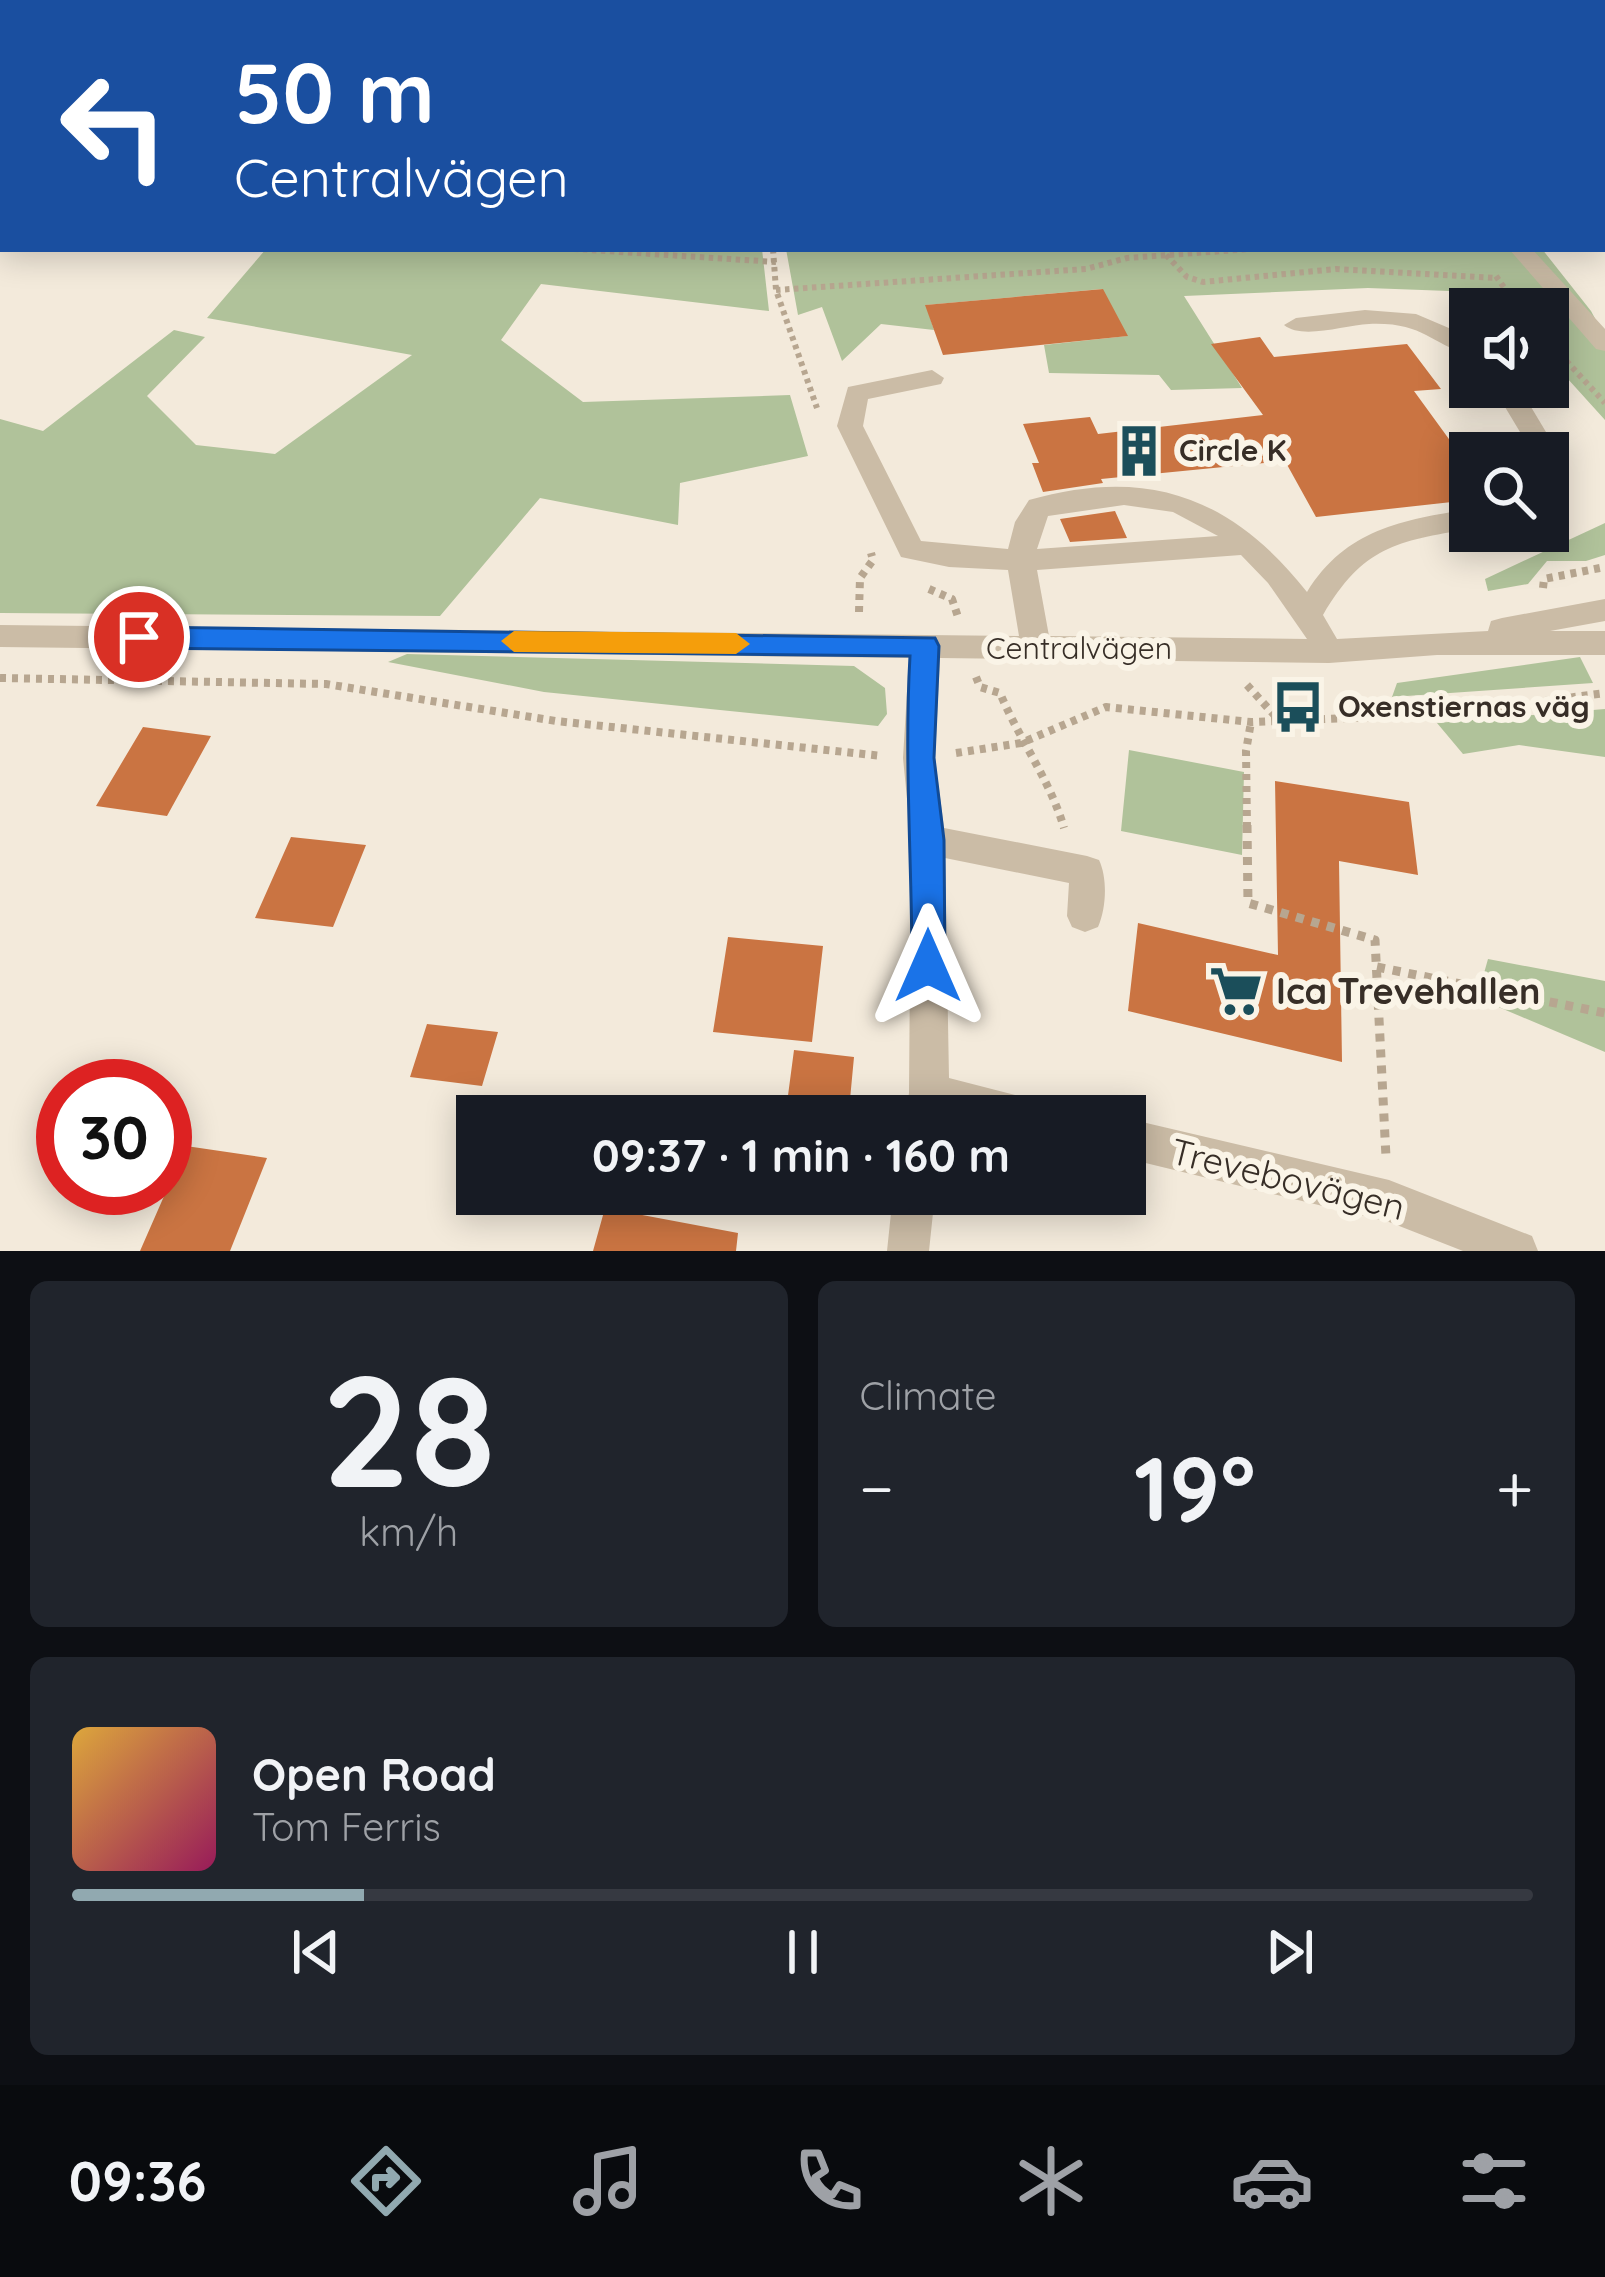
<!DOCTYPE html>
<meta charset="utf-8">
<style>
body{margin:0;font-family:Quicksand,sans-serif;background:#20242c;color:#f1f3f6;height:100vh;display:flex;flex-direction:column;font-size:45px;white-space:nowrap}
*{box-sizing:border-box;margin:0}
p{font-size:39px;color:#9ea1a6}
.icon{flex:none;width:66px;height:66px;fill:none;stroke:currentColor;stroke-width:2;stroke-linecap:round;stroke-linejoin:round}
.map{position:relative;height:1251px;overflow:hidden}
.details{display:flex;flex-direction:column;gap:30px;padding:30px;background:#0d0f14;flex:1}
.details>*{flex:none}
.hud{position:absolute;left:0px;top:0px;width:1605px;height:252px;box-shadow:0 6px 30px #0003;background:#1a4fa0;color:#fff;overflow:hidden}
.tools{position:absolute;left:1449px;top:288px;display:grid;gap:24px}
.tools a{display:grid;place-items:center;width:120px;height:120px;border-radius:0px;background:#171b24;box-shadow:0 6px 30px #0003;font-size:60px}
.speed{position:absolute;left:36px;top:1059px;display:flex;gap:24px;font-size:60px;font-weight:700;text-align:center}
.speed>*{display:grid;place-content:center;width:156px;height:156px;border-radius:50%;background:#171b24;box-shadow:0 6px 30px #0003;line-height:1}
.speed .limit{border:18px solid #d22;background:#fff;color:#111}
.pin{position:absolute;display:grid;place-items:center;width:102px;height:102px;color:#fff;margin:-51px;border:6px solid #fff;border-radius:50%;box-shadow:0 3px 12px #0007}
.me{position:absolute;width:132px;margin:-66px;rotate:0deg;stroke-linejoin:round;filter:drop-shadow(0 0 9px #0008)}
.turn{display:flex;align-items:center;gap:42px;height:252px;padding:0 36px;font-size:54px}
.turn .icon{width:156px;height:156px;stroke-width:2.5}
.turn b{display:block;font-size:84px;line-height:102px}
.big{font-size:90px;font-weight:800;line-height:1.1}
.details .card{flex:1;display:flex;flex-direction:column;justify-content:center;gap:18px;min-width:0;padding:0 42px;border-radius:18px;background:#20242c}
.details .dial{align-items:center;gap:0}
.dial b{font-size:156px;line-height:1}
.song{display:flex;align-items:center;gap:36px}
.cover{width:144px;height:144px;border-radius:18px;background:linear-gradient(135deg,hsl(40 70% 55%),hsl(330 70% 35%))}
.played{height:12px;border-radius:6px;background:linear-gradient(90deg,#91a9b0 20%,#363941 20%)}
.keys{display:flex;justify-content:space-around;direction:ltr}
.heat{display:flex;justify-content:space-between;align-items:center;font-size:66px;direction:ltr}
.details .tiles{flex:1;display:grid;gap:30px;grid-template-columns:1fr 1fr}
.card:last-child{grid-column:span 2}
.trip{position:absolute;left:456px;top:1095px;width:690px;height:120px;border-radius:0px;background:#171b24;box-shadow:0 6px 30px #0003;font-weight:800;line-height:120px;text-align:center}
.tabs{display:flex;height:192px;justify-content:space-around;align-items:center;background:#090b0e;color:#9ea1a6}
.tabs .icon{width:84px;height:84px}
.tabs .current{color:#91a9b0}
.tabs b{font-size:54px;color:#f1f3f6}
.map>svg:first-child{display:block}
.green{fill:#b0c29a}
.building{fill:#ca7442}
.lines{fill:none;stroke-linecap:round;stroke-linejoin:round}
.path-far3{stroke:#b7a690;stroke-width:4.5;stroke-dasharray:4.5 4.5;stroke-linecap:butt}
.path-far2{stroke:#b7a690;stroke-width:6;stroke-dasharray:4.5 4.5;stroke-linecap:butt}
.path-far1{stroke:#b7a690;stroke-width:8;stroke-dasharray:6 6;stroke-linecap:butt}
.path{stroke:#b7a690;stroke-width:9;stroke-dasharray:8 8;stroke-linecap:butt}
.minor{fill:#cbbca6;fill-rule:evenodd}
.route{fill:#1a73e8;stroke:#114b97;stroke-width:3}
.slow{fill:#f59e0b}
.labels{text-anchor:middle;stroke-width:12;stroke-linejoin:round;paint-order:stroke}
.poi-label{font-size:30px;font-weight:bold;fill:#372e27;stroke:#faf4e7;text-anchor:start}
.street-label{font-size:30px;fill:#372e27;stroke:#faf4e7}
.near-poi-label{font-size:36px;font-weight:bold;fill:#372e27;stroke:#faf4e7;text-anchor:start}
.near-street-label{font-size:36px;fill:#372e27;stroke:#faf4e7}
</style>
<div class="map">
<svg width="1605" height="1251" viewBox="0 0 1605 1251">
<rect width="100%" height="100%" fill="#f3eadb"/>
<!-- green -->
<path class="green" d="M 266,249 L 762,249 L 769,311 L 541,284 L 501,340 L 583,402 L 790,395 L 808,456 L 680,483 L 678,525 L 540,498 L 440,616 L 0,613 L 0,419 L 43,431 L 174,330 L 205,337 L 147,396 L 196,445 L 275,454 L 412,355 L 207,318 Z
M 786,249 L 1542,249 L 1591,311 L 1605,337 L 1605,420 L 1548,357 L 1548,309 L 1458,311 L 1449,291 L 1368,288 L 1184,296 L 1242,388 L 1171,390 L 1159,375 L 1049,373 L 1044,345 L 1127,336 L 1102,289 L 926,305 L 934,330 L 881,324 L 842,361 L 822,307 L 798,315 Z
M 1605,523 L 1605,555 L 1586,561 L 1547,561 L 1528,584 L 1488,591 L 1485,579 Z
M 407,654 L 854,666 L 885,688 L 887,714 L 878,726 L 544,692 L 388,662 Z
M 1580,657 L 1593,683 L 1392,697 L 1397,683 Z
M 1605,709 L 1605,757 L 1519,745 L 1463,754 L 1437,723 Z
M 1129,750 L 1244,772 L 1242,855 L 1121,831 Z
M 1488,959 L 1605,981 L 1605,1052 L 1477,998 Z"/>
<!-- building -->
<path class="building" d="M 1103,289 L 1128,336 L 943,355 L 925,305 Z
M 1260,337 L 1274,357 L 1407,344 L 1441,389 L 1414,391 L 1470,468 L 1470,500 L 1316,517 L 1285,461 L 1101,479 L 1103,483 L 1043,492 L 1032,463 L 1039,463 L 1023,424 L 1090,417 L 1098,434 L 1263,415 L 1211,344 Z
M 1115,511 L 1127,538 L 1070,542 L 1060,519 Z
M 143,727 L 211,736 L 167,816 L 96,806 Z
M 1275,781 L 1409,802 L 1418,875 L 1339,861 L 1342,1062 L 1128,1011 L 1138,923 L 1278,955 Z
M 291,837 L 366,845 L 333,927 L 255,918 Z
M 728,937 L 823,946 L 812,1042 L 713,1032 Z
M 427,1024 L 498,1032 L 482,1086 L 410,1077 Z
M 794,1050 L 854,1057 L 849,1110 L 787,1103 Z
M 186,1146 L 267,1158 L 230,1251 L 140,1251 Z
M 605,1208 L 738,1233 L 736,1251 L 593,1251 Z"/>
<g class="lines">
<!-- path-far3 -->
<path class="path-far3" d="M 43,0 L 56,3"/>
<!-- path-far2 -->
<path class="path-far2" d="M 574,249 L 776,262
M 773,249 L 776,290 L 817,408
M 1166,255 L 1187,277 L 1203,282 L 1336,269 L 1496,278
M 1496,276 L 1519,309
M 776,290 L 1086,269 L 1127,258 L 1251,249
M 1548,341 L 1605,403"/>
<!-- path-far1 -->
<path class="path-far1" d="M 1543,588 L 1544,579 L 1605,567
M 929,589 L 952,599 L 958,617
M 859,612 L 860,578 L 873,560 L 871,553
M 976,677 L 980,687 L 1000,693 C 1019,739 1050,780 1064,828
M 0,678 L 326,684 L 556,721 L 882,756
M 1247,685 L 1277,718
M 956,753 L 1021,743 L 1106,707 L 1251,722 L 1445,714 L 1605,693
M 1247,828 L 1246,751 L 1251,722"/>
<!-- path -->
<path class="path" d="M 1247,825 L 1248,903 L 1375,940 L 1386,1157
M 1377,967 L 1605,1013"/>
<!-- minor -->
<path class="minor" d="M 836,0 L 854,0 L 855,3 L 837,3 Z
M 1030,0 L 1061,0 L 1059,3 Z
M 1332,0 L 1351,0 L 1353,3 L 1334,3 Z
M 1517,0 L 1536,0 L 1538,3 L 1519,3 Z
M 1602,31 L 1605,31 L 1605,41 L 1602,41 Z
M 1509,249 L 1532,249 L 1605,329 L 1605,351 L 1596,349 Z
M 1365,310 L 1416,314 L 1470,337 L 1470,355 C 1428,343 1424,322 1369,324 C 1345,325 1302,340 1284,325 L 1296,318 Z
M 932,370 L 944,378 L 941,384 L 868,399 L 863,426 L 921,541 L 1008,549 L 1015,522 L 1029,500 C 1148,466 1232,497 1307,592 C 1346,529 1402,520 1470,509 L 1470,529 C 1396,541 1363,547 1323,615 L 1337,639 L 1488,631 L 1491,621 L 1502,618 L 1605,599 L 1605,621 L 1550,631 L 1605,631 L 1605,655 L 1437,655 L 1329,663 L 940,658 L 935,758 L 944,828 L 1087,856 L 1099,860 C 1108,879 1106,909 1098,927 L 1085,932 L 1072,927 L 1067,916 L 1069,883 L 945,858 L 949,1078 L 1042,1102 L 1048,1116 L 905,1116 L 909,1093 L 911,840 L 903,758 L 909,658 L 0,647 L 0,625 L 1019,636 L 1008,570 L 949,567 L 901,557 L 837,426 L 848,387 ZM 1124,505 L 1173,512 L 1218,536 L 1037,549 L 1048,516 ZM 1241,555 L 1268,583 L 1307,639 L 1049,636 L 1037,570 Z
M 1493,387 L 1519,387 L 1546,432 L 1549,453 L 1548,455 L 1523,453 L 1520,432 Z
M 1125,1118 L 1389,1180 L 1532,1236 L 1538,1251 L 1463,1251 L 1389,1222 L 1125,1158 Z
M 893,1194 L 935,1194 L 929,1251 L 887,1251 Z"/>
</g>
<!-- route -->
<path class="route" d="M 139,627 L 935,638 L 939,646 L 934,758 L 944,840 L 945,966 L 940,977 L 928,982 L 917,977 L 912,966 C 912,862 904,760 910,656 L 139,648 L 125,637 Z"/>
<!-- slow -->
<path class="slow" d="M 514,631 L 736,633 L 750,644 L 736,654 L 514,652 L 501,641 Z"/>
<!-- icons -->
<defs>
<g id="building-bare" transform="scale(4.14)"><path d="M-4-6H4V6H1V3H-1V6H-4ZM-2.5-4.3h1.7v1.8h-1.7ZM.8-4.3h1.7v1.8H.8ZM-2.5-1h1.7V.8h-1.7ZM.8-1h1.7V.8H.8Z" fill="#1b4e5a" stroke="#faf4e7" stroke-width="2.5" paint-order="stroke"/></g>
<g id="bus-bare" transform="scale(4.14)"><path d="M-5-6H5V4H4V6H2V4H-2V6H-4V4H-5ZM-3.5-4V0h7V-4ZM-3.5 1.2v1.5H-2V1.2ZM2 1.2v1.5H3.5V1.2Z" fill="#1b4e5a" stroke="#faf4e7" stroke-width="2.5" paint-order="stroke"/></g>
<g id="supermarket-bare" transform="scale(4.14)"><path d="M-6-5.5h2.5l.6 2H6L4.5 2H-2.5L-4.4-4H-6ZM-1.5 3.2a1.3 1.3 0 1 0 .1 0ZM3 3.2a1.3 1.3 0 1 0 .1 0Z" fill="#1b4e5a" stroke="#faf4e7" stroke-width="2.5" paint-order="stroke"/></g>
</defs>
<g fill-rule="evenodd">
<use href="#building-bare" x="1139" y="451"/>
<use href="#bus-bare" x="1298" y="707"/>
<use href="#supermarket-bare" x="1236" y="991"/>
</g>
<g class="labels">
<!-- poi labels -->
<g class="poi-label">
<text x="1179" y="461">Circle K</text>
<text x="1338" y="717">Oxenstiernas väg</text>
</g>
<!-- street labels -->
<g class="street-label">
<text x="1079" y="659">Centralvägen</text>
</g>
<!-- near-poi labels -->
<g class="near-poi-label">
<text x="1276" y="1004">Ica Trevehallen</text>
</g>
<!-- near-street labels -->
<g class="near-street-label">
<text transform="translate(1288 1179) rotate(14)" y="13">Trevebovägen</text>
</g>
</g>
</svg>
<div class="tools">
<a><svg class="icon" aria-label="sound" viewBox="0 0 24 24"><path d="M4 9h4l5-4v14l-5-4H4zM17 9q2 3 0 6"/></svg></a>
<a><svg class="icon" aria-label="search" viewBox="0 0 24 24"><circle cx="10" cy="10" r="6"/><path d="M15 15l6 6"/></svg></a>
</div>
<div class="speed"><div class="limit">30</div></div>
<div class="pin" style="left:139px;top:637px;background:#d93025"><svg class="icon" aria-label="arrive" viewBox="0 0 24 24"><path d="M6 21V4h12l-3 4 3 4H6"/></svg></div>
<svg class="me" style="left:928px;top:966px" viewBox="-20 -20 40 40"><path d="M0-17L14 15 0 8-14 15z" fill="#1a73e8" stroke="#fff" stroke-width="4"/></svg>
<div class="trip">09:37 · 1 min · 160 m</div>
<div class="hud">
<div class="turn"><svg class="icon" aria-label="left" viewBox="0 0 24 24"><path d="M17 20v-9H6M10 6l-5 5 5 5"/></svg><div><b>50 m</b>Centralvägen</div></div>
</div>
</div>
<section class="details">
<div class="tiles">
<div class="card dial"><b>28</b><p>km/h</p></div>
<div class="card"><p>Climate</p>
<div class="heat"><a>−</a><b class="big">19°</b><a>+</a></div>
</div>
<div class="card">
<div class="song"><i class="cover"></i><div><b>Open Road</b><p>Tom Ferris</p></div></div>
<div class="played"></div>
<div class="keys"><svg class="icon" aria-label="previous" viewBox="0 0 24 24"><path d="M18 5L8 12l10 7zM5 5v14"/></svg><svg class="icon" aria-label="pause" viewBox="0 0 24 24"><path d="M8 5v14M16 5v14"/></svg><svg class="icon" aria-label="next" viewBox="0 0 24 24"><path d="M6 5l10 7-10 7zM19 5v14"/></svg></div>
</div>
</div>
</section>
<nav class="tabs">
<b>09:36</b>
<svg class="icon current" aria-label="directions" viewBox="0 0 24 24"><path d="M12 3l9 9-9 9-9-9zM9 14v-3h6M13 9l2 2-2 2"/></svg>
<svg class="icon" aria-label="music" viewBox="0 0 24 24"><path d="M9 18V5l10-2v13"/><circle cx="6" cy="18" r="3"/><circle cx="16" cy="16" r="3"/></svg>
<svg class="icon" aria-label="phone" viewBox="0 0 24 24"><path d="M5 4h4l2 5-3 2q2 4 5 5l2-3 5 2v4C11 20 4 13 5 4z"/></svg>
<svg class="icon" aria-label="climate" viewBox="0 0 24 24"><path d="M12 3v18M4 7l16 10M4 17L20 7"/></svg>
<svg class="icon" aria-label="car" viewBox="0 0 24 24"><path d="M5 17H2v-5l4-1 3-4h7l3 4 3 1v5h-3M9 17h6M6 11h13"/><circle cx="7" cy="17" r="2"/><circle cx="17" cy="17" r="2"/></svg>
<svg class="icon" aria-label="filters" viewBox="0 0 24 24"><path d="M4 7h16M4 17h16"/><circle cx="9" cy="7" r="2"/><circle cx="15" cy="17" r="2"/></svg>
</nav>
